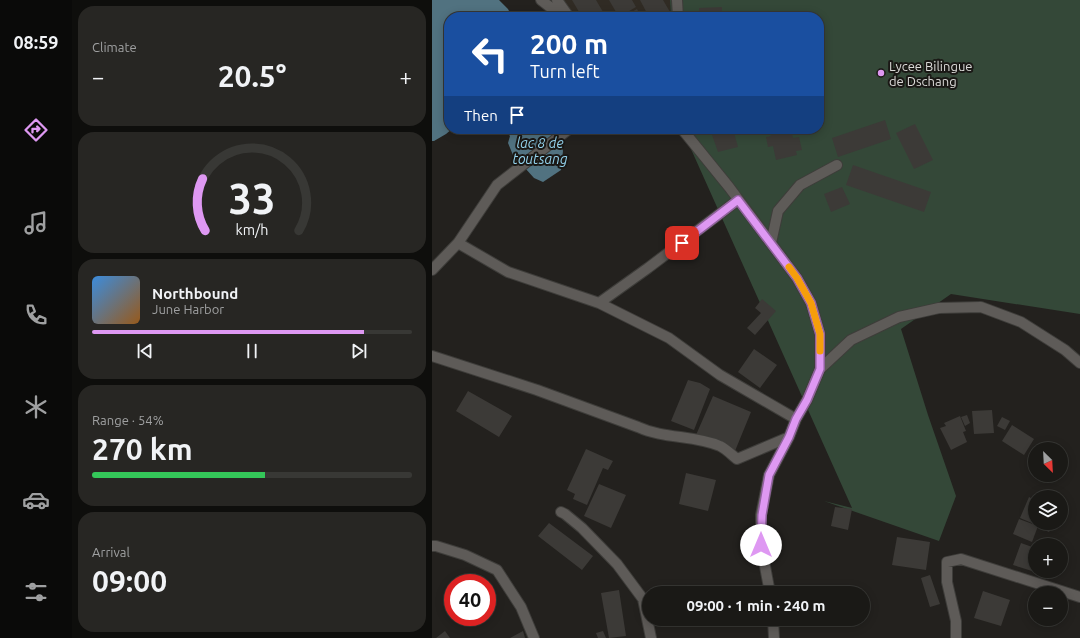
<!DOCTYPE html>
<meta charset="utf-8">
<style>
body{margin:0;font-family:Ubuntu,sans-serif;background:#272623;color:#f1f3f6;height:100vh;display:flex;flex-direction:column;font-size:15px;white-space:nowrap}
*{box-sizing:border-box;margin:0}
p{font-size:13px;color:#9fa0a1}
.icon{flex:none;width:22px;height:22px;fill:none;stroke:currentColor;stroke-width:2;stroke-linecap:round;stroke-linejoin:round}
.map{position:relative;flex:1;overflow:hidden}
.details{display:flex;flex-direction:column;gap:6px;padding:6px;background:#0e0e0c;width:360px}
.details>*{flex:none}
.hud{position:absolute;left:12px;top:12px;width:380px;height:122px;border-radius:16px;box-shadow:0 2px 10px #0003,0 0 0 1px #383835;background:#1a4fa0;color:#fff;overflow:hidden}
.needle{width:26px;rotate:156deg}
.controls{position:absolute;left:596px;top:442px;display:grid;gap:8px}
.controls a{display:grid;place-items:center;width:40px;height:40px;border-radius:50%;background:#1a1916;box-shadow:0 2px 10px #0003,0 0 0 1px #383835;font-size:20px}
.speed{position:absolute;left:12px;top:574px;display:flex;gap:8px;font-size:20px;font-weight:700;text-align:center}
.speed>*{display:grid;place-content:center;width:52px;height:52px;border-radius:50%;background:#1a1916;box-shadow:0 2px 10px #0003,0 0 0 1px #383835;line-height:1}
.speed .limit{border:6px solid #d22;background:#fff;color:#111}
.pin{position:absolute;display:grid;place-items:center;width:34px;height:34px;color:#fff;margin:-17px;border-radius:8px;box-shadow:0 2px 6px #0006}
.me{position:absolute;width:44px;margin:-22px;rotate:0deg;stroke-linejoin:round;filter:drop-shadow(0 0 3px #0008)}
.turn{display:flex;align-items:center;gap:14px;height:84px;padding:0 20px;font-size:18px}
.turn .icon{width:52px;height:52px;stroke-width:2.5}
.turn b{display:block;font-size:28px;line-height:34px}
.then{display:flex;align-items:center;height:38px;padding:0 20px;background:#0003;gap:8px;font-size:15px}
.big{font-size:30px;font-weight:600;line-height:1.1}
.details .tile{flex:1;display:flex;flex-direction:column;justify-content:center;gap:6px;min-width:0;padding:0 14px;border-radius:16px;background:#272623}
.details .dial{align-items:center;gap:0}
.dial svg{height:104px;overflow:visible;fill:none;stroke:#383835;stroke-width:7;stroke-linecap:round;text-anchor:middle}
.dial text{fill:#f1f3f6;stroke:none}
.song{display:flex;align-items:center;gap:12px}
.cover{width:48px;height:48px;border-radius:6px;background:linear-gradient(135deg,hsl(210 70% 55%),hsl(30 70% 35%))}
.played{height:4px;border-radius:2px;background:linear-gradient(90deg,#de98f2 85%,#383835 85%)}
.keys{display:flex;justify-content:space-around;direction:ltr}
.heat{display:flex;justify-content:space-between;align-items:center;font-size:22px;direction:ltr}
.charge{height:6px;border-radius:3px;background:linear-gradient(90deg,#34c759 54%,#383835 0)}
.trip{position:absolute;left:210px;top:586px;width:228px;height:40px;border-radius:20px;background:#1a1916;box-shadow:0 2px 10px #0003,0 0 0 1px #383835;font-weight:600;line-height:40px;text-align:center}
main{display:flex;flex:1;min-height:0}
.tabs{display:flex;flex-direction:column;width:72px;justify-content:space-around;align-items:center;background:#0a0a09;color:#9fa0a1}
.tabs .icon{width:28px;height:28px}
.tabs .current{color:#de98f2}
.tabs b{font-size:18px;color:#f1f3f6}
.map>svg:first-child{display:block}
.built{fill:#302b24}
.green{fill:#344838}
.water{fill:#517280}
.building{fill:#3c3a37}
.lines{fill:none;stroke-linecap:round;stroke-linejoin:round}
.minor-casing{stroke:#3e3d3a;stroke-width:12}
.minor{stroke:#5e5b58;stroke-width:10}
.route-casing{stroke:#90639d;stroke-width:10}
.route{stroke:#de98f2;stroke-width:7}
.slow{stroke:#f59e0b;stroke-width:7}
.poi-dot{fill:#de98f2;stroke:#1a1815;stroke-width:1.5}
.labels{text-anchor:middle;stroke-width:4;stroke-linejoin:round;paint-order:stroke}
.poi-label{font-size:13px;fill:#dbdad8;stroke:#1a1815;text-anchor:start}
.water-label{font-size:14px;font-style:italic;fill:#94d3ed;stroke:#1a1815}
</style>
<main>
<nav class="tabs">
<b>08:59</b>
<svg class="icon current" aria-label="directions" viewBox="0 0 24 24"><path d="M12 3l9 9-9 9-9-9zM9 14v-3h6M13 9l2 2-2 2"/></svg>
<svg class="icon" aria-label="music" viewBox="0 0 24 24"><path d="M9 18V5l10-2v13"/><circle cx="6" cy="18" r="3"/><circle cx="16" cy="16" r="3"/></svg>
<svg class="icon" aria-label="phone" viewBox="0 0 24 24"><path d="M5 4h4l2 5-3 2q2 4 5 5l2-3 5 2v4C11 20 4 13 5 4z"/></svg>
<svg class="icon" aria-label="climate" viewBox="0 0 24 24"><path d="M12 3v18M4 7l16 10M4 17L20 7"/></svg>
<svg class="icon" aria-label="car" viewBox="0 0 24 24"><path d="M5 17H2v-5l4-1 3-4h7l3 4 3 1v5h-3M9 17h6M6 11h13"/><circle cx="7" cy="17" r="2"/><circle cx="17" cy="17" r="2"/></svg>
<svg class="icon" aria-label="filters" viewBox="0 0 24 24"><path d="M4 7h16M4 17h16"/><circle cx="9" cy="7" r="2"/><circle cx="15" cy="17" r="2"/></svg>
</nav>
<section class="details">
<div class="tile"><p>Climate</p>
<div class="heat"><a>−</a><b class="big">20.5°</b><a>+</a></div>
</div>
<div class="tile dial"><svg viewBox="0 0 100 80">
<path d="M14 69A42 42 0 1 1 86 69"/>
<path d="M14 69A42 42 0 0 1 12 29" stroke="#de98f2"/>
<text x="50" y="56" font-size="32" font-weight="700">33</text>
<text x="50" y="72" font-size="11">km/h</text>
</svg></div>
<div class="tile">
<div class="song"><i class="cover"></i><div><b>Northbound</b><p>June Harbor</p></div></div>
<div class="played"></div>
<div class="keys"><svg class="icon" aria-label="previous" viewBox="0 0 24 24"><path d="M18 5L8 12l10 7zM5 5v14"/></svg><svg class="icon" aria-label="pause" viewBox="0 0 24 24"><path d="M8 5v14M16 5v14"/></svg><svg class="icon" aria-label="next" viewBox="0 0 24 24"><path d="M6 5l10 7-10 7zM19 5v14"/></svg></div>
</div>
<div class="tile"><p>Range · 54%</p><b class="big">270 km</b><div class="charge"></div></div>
<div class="tile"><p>Arrival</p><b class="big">09:00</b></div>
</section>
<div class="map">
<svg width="648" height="638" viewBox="0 0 648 638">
<rect width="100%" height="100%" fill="#23211e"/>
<!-- built -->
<path class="built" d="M 131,0 L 238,0 L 239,17 L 142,17 Z"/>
<!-- green -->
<path class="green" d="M 238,0 L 648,0 L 648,314 L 519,294 L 469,329 L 496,415 L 524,496 L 507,541 L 392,501 L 420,508 L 250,129 L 387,129 L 387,17 L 239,17 Z"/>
<!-- water -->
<path class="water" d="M 0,0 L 67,0 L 76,9 L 80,17 L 17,17 L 17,129 L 20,129 L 14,134 L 2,141 L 0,141 Z
M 72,129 L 126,129 L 131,151 L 129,170 L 111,182 L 102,178 L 93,168 L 83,160 L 76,143 L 78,136 Z"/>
<!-- building -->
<path class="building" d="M 140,0 L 164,0 L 174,17 L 150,17 Z
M 177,0 L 200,0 L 204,7 L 187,17 Z
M 208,0 L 231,0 L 241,17 L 217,17 Z
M 290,7 L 290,17 L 267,17 L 267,8 Z
M 205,9 L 209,17 L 191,17 Z
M 453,120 L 459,139 L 406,157 L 400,138 Z
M 483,124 L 501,160 L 482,169 L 464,133 Z
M 278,129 L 301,129 L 306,147 L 286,152 Z
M 337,129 L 359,129 L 361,138 L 367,137 L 370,150 L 364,151 L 365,155 L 344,160 L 341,146 L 336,147 L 334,137 L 339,136 Z
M 421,165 L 499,192 L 492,212 L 414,185 Z
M 410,187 L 418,204 L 399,212 L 392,194 Z
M 330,299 L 344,311 L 323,335 L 315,328 L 329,313 L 323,308 Z
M 322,349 L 345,365 L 328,388 L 306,372 Z
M 256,380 L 268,383 L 278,389 L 262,430 L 239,421 Z
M 36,391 L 80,416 L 67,437 L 24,411 Z
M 281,396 L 319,412 L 303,451 L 264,435 Z
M 560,410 L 562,433 L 542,434 L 540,411 Z
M 535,415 L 538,423 L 533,426 L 529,417 Z
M 528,416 L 534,431 L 531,432 L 535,442 L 519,450 L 508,428 L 514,426 L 512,423 Z
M 570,417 L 578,421 L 573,430 L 565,426 Z
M 580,425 L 602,439 L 592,455 L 570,441 Z
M 154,449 L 181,461 L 176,470 L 171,468 L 155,505 L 141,499 L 143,494 L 135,490 Z
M 254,473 L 284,480 L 276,511 L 247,504 Z
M 167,484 L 194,495 L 179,528 L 152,516 Z
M 597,497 L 603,500 L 603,523 L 609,523 L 607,526 L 588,518 Z
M 403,507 L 420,509 L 416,530 L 399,526 Z
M 587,519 L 606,526 L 600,542 L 581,534 Z
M 117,523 L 161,556 L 150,570 L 106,536 Z
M 613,524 L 620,527 L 617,532 L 610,529 Z
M 465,537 L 498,542 L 494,570 L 460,565 Z
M 589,543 L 603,548 L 603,571 L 617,571 L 616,576 L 581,565 Z
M 498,575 L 508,604 L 498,607 L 489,578 Z
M 187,590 L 194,636 L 177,638 L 169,593 Z
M 551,591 L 578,600 L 569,626 L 542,618 Z
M 13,631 L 18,638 L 4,638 Z
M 91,631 L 93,638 L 78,638 Z
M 171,631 L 174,638 L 166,638 L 164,633 Z"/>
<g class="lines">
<!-- minor casing -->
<g class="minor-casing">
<path id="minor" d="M 109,0 L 118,7 L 128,17
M 125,0 L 137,17
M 245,0 L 246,17
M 250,129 L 297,187 L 365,278 L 379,303 L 388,334 L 388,369 L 375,400 L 364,419 L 357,437 L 337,475 L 329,515 L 329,545 L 338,593
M 26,243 L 76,272 L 167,303 L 237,338 L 288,375 L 364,419
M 339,243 L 346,211 L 368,185 L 405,165
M 0,270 L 26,243 L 65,185 L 137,129
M 167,303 L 216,268 L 306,200
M 0,356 L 105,390 L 206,427 C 232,439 262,435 288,446 C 294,449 300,455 305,459 L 357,437
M 388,369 L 419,340 L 467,317 L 507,308 L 549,307 L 589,322 L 633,350 L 648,363
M 129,512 L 133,514 L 150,528 L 185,564 L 211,599 L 219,638
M 0,546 L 4,546 L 33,555 L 65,570 L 89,607 L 102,638
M 341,619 L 342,638
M 524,638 L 524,621 L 515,582 L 515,562 L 529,559 L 648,597"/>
</g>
<!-- minor -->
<use href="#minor" class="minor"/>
</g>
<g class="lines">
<!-- route casing -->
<g class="route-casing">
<path id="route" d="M 250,243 L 306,200 L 365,278 L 379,303 L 388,334 L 388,369 L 375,400 L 364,419 L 357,437 L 337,475 L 330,515 L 329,545"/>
</g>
<!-- route -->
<use href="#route" class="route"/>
<!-- slow -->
<path class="slow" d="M 357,267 L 365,278 L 379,303 L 388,334 L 388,351"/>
</g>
<!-- markers -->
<circle class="poi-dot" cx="449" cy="73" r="4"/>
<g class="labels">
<!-- poi labels -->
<g class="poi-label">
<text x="457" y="71">Lycee Bilingue<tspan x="457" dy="15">de Dschang</tspan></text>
</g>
<!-- water labels -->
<g class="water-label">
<text x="108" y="148">lac 8 de<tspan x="108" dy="16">toutsang</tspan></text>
</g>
</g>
</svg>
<div class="controls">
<a><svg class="needle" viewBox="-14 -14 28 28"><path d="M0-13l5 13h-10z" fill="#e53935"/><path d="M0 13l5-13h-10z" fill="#9fa0a1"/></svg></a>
<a><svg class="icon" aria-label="layers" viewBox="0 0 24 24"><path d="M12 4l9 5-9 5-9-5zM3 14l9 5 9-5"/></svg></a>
<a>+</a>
<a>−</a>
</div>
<div class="speed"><div class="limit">40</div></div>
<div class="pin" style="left:250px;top:243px;background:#d93025"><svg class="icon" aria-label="arrive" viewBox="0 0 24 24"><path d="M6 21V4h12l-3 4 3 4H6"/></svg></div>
<svg class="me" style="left:329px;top:545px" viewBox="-20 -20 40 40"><circle r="19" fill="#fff"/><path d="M0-13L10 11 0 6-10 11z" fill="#de98f2"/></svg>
<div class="trip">09:00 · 1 min · 240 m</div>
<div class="hud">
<div class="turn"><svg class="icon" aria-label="left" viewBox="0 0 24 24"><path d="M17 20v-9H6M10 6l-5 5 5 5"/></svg><div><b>200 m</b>Turn left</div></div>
<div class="then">Then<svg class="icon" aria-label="arrive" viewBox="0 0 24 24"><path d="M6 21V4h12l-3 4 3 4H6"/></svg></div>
</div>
</div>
</main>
